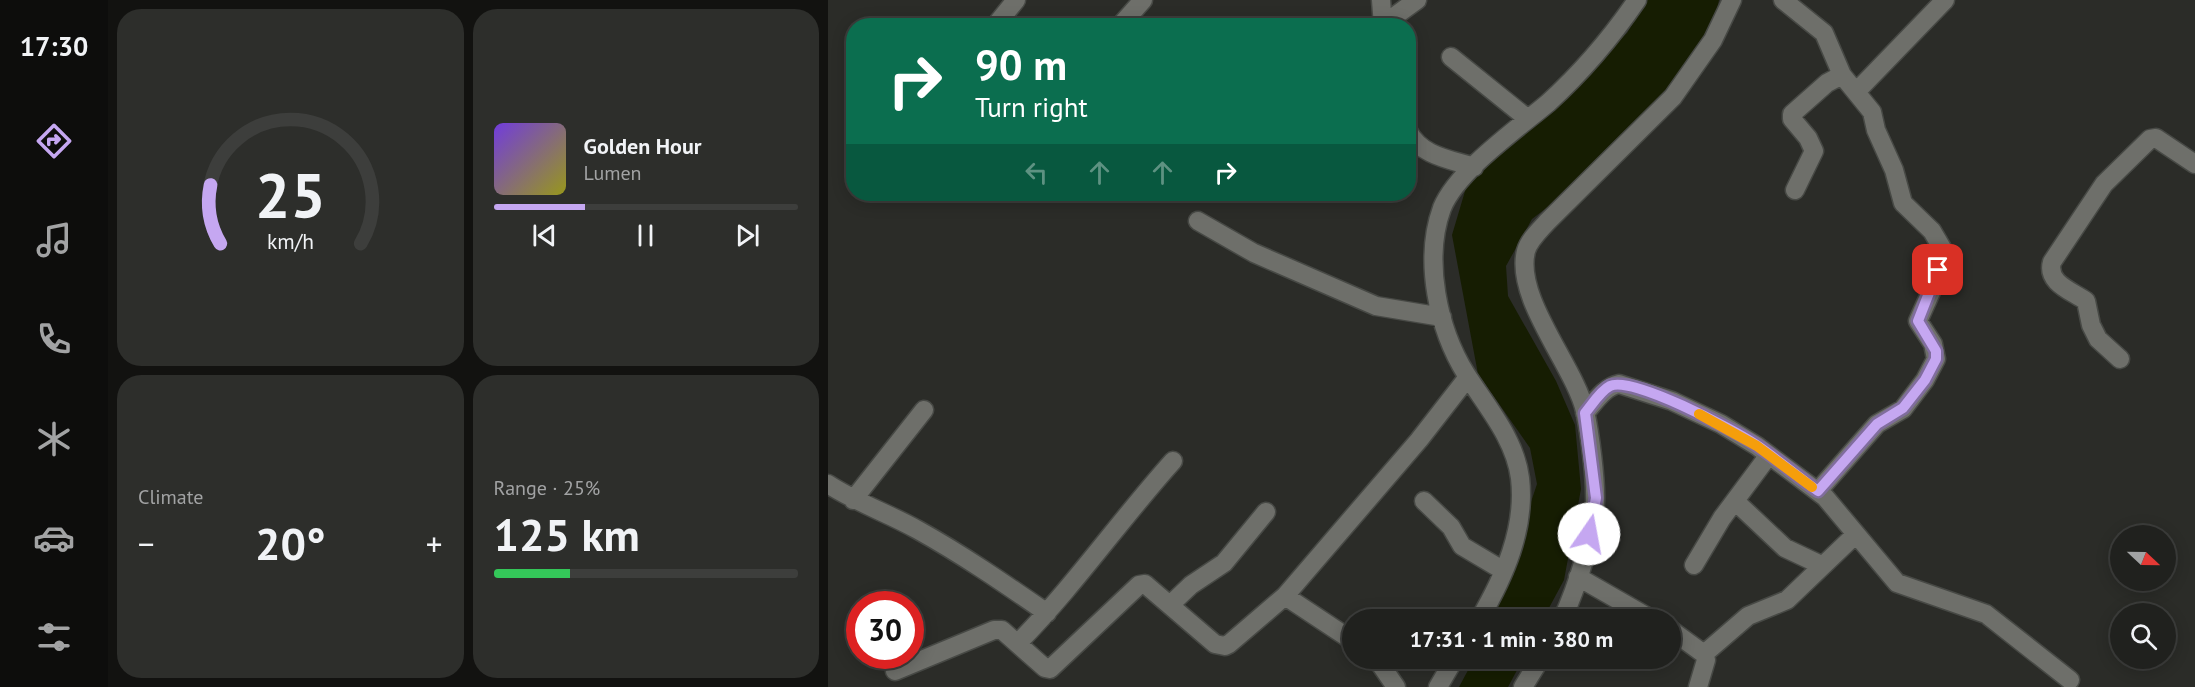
<!DOCTYPE html>
<meta charset="utf-8">
<style>
body{margin:0;font-family:"PT Sans",sans-serif;background:#2d2e2b;color:#f1f3f6;height:100vh;display:flex;flex-direction:column;font-size:22px;white-space:nowrap}
*{box-sizing:border-box;margin:0}
p{font-size:20px;color:#a2a3a4}
.icon{flex:none;width:33px;height:33px;fill:none;stroke:currentColor;stroke-width:2;stroke-linecap:round;stroke-linejoin:round}
.map{position:relative;flex:1;overflow:hidden}
.drawer{display:flex;flex-direction:column;gap:9px;padding:9px;background:#121210;width:720px}
.drawer>*{flex:none}
.guide{position:absolute;left:18px;top:18px;width:570px;height:183px;border-radius:24px;box-shadow:0 3px 15px #0003,0 0 0 2px #3d3e3c;background:#0b6e4f;color:#fff;overflow:hidden}
.needle{width:39px;rotate:112deg}
.buttons{position:absolute;left:1282px;top:525px;display:grid;gap:12px}
.buttons a{display:grid;place-items:center;width:66px;height:66px;border-radius:50%;background:#20211e;box-shadow:0 3px 15px #0003,0 0 0 2px #3d3e3c;font-size:30px}
.speed{position:absolute;left:18px;top:591px;display:flex;gap:12px;font-size:30px;font-weight:700;text-align:center}
.speed>*{display:grid;place-content:center;width:78px;height:78px;border-radius:50%;background:#20211e;box-shadow:0 3px 15px #0003,0 0 0 2px #3d3e3c;line-height:1}
.speed .limit{border:9px solid #d22;background:#fff;color:#111}
.pin{position:absolute;display:grid;place-items:center;width:51px;height:51px;color:#fff;margin:-26px;border-radius:12px;box-shadow:0 3px 9px #0006}
.me{position:absolute;width:66px;margin:-33px;rotate:12deg;stroke-linejoin:round;filter:drop-shadow(0 0 4px #0008)}
.turn{display:flex;align-items:center;gap:21px;height:126px;padding:0 30px;font-size:27px}
.turn .icon{width:78px;height:78px;stroke-width:2.5}
.turn b{display:block;font-size:42px;line-height:51px}
.lanes{display:flex;align-items:center;height:57px;padding:0 30px;background:#0003;justify-content:center;gap:30px;direction:ltr}
.lanes .off{opacity:.35}
.big{font-size:45px;font-weight:600;line-height:1.1}
.drawer .tile{flex:1;display:flex;flex-direction:column;justify-content:center;gap:9px;min-width:0;padding:0 21px;border-radius:24px;background:#2d2e2b}
.drawer .dial{align-items:center;gap:0}
.dial svg{height:156px;overflow:visible;fill:none;stroke:#3d3e3c;stroke-width:7;stroke-linecap:round;text-anchor:middle}
.dial text{fill:#f1f3f6;stroke:none}
.song{display:flex;align-items:center;gap:18px}
.cover{width:72px;height:72px;border-radius:9px;background:linear-gradient(135deg,hsl(260 70% 55%),hsl(60 70% 35%))}
.played{height:6px;border-radius:3px;background:linear-gradient(90deg,#c5a7f1 30%,#3d3e3c 30%)}
.keys{display:flex;justify-content:space-around;direction:ltr}
.heat{display:flex;justify-content:space-between;align-items:center;font-size:33px;direction:ltr}
.charge{height:9px;border-radius:4px;background:linear-gradient(90deg,#34c759 25%,#3d3e3c 0)}
.drawer .tiles{flex:1;display:grid;gap:9px;grid-template-columns:repeat(2,1fr)}
.trip{position:absolute;left:514px;top:609px;width:339px;height:60px;border-radius:30px;background:#20211e;box-shadow:0 3px 15px #0003,0 0 0 2px #3d3e3c;font-weight:600;line-height:60px;text-align:center}
main{display:flex;flex:1;min-height:0}
.tabs{display:flex;flex-direction:column;width:108px;justify-content:space-around;align-items:center;background:#0d0d0c;color:#a2a3a4}
.tabs .icon{width:42px;height:42px}
.tabs .selected{color:#c5a7f1}
.tabs b{font-size:27px;color:#f1f3f6}
.map>svg:first-child{display:block}
.water{fill:#161d02}
.lines{fill:none;stroke-linecap:round;stroke-linejoin:round}
.minor-casing{stroke:#474945;stroke-width:21}
.minor{stroke:#6e6f6a;stroke-width:18}
.route-casing{stroke:#806d9d;stroke-width:15}
.route{stroke:#c5a7f1;stroke-width:10}
.slow{stroke:#f59e0b;stroke-width:10}
</style>
<main>
<nav class="tabs">
<b>17:30</b>
<svg class="icon selected" aria-label="directions" viewBox="0 0 24 24"><path d="M12 3l9 9-9 9-9-9zM9 14v-3h6M13 9l2 2-2 2"/></svg>
<svg class="icon" aria-label="music" viewBox="0 0 24 24"><path d="M9 18V5l10-2v13"/><circle cx="6" cy="18" r="3"/><circle cx="16" cy="16" r="3"/></svg>
<svg class="icon" aria-label="phone" viewBox="0 0 24 24"><path d="M5 4h4l2 5-3 2q2 4 5 5l2-3 5 2v4C11 20 4 13 5 4z"/></svg>
<svg class="icon" aria-label="climate" viewBox="0 0 24 24"><path d="M12 3v18M4 7l16 10M4 17L20 7"/></svg>
<svg class="icon" aria-label="car" viewBox="0 0 24 24"><path d="M5 17H2v-5l4-1 3-4h7l3 4 3 1v5h-3M9 17h6M6 11h13"/><circle cx="7" cy="17" r="2"/><circle cx="17" cy="17" r="2"/></svg>
<svg class="icon" aria-label="filters" viewBox="0 0 24 24"><path d="M4 7h16M4 17h16"/><circle cx="9" cy="7" r="2"/><circle cx="15" cy="17" r="2"/></svg>
</nav>
<section class="drawer">
<div class="tiles">
<div class="tile dial"><svg viewBox="0 0 100 80">
<path d="M14 69A42 42 0 1 1 86 69"/>
<path d="M14 69A42 42 0 0 1 9 39" stroke="#c5a7f1"/>
<text x="50" y="56" font-size="32" font-weight="700">25</text>
<text x="50" y="72" font-size="11">km/h</text>
</svg></div>
<div class="tile">
<div class="song"><i class="cover"></i><div><b>Golden Hour</b><p>Lumen</p></div></div>
<div class="played"></div>
<div class="keys"><svg class="icon" aria-label="previous" viewBox="0 0 24 24"><path d="M18 5L8 12l10 7zM5 5v14"/></svg><svg class="icon" aria-label="pause" viewBox="0 0 24 24"><path d="M8 5v14M16 5v14"/></svg><svg class="icon" aria-label="next" viewBox="0 0 24 24"><path d="M6 5l10 7-10 7zM19 5v14"/></svg></div>
</div>
<div class="tile"><p>Climate</p>
<div class="heat"><a>−</a><b class="big">20°</b><a>+</a></div>
</div>
<div class="tile"><p>Range · 25%</p><b class="big">125 km</b><div class="charge"></div></div>
</div>
</section>
<div class="map">
<svg width="1367" height="687" viewBox="0 0 1367 687">
<rect width="100%" height="100%" fill="#2b2c28"/>
<!-- water -->
<path class="water" d="M 819,0 L 891,0 L 886,22 L 838,103 L 743,189 L 704,219 L 678,266 L 680,296 L 728,381 L 747,425 L 753,489 L 736,580 L 715,619 L 664,619 L 709,484 L 702,448 L 650,374 L 624,235 L 640,181 L 799,33 Z
M 646,659 L 646,658 L 695,659 L 680,687 L 631,687 Z"/>
<g class="lines">
<!-- minor casing -->
<g class="minor-casing">
<path id="minor" d="M 553,0 L 555,26
M 955,0 L 996,33 L 1014,75 L 1044,112 L 1048,130 L 1066,170 L 1075,203 L 1104,231 L 1114,248 L 1107,283 L 1090,321 L 1105,344 L 1108,359 L 1097,380 L 1075,409 L 1049,424 L 990,491
M 556,24 L 589,0
M 167,26 L 188,0
M 292,26 L 315,0
M 623,57 L 700,119
M 1028,92 L 1117,0
M 580,131 C 593,156 621,159 646,167
M 967,190 L 986,151 L 980,138 L 964,119 L 964,114 L 999,83 L 1014,75
M 370,221 L 426,253 L 548,306 L 614,317
M 1292,359 L 1270,339 L 1263,325 L 1258,301 C 1244,291 1218,283 1224,262 L 1276,184 L 1322,139 L 1328,138 L 1367,164
M 757,413 C 767,402 776,387 791,384 L 844,401 L 893,424 L 929,446 L 997,497 L 1069,583 L 1158,614 L 1242,680
M 0,484 C 29,503 60,513 90,530 C 135,555 177,584 219,613
M 25,500 L 96,410
M 596,501 L 623,527 L 634,546 L 676,571
M 907,501 L 957,548 L 993,565
M 866,565 L 894,518 L 941,455
M 750,577 L 825,620
M 457,596 L 525,641
M 343,604 L 363,585 L 396,563 L 438,512
M 651,620 C 676,577 698,529 692,478 C 687,439 659,407 638,374 C 610,329 595,260 614,208 C 629,171 689,129 720,103 C 754,72 783,38 809,0
M 734,620 C 749,587 765,538 767,502 C 768,479 762,434 757,411 C 747,367 686,298 698,251 C 701,240 712,230 719,222 L 845,97 L 885,40 L 904,0
M 843,630 L 876,654 L 878,660 L 870,687
M 191,642 C 247,585 292,520 345,461
M 876,654 L 920,616 L 959,600 L 1027,535
M 548,658 L 568,687
M 67,671 L 166,630 L 174,630 L 217,668 L 222,669 L 311,585 L 317,584 L 387,644 L 397,646 L 401,644 L 457,596 L 591,440 L 640,377
M 610,687 L 627,658
M 695,687 L 713,658"/>
</g>
<!-- minor -->
<use href="#minor" class="minor"/>
</g>
<g class="lines">
<!-- route casing -->
<g class="route-casing">
<path id="route" d="M 761,534 L 768,498 L 757,413 C 764,405 772,391 782,386 C 803,375 906,430 927,444 C 948,458 969,476 990,491 L 1049,424 L 1075,408 L 1097,380 L 1108,359 L 1108,351 L 1090,321 L 1110,270"/>
</g>
<!-- route -->
<use href="#route" class="route"/>
<!-- slow -->
<path class="slow" d="M 871,414 L 929,446 L 984,487"/>
</g>
</svg>
<div class="buttons">
<a><svg class="needle" viewBox="-14 -14 28 28"><path d="M0-13l5 13h-10z" fill="#e53935"/><path d="M0 13l5-13h-10z" fill="#a2a3a4"/></svg></a>
<a><svg class="icon" aria-label="search" viewBox="0 0 24 24"><circle cx="10" cy="10" r="6"/><path d="M15 15l6 6"/></svg></a>
</div>
<div class="speed"><div class="limit">30</div></div>
<div class="pin" style="left:1110px;top:270px;background:#d93025"><svg class="icon" aria-label="arrive" viewBox="0 0 24 24"><path d="M6 21V4h12l-3 4 3 4H6"/></svg></div>
<svg class="me" style="left:761px;top:534px" viewBox="-20 -20 40 40"><circle r="19" fill="#fff"/><path d="M0-13L10 11 0 6-10 11z" fill="#c5a7f1"/></svg>
<div class="trip">17:31 · 1 min · 380 m</div>
<div class="guide">
<div class="turn"><svg class="icon" aria-label="right" viewBox="0 0 24 24"><path d="M7 20v-9h11M14 6l5 5-5 5"/></svg><div><b>90 m</b>Turn right</div></div>
<div class="lanes"><svg class="icon off" aria-label="left" viewBox="0 0 24 24"><path d="M17 20v-9H6M10 6l-5 5 5 5"/></svg><svg class="icon off" aria-label="ahead" viewBox="0 0 24 24"><path d="M12 20V5M6 11l6-6 6 6"/></svg><svg class="icon off" aria-label="ahead" viewBox="0 0 24 24"><path d="M12 20V5M6 11l6-6 6 6"/></svg><svg class="icon" aria-label="right" viewBox="0 0 24 24"><path d="M7 20v-9h11M14 6l5 5-5 5"/></svg></div>
</div>
</div>
</main>
